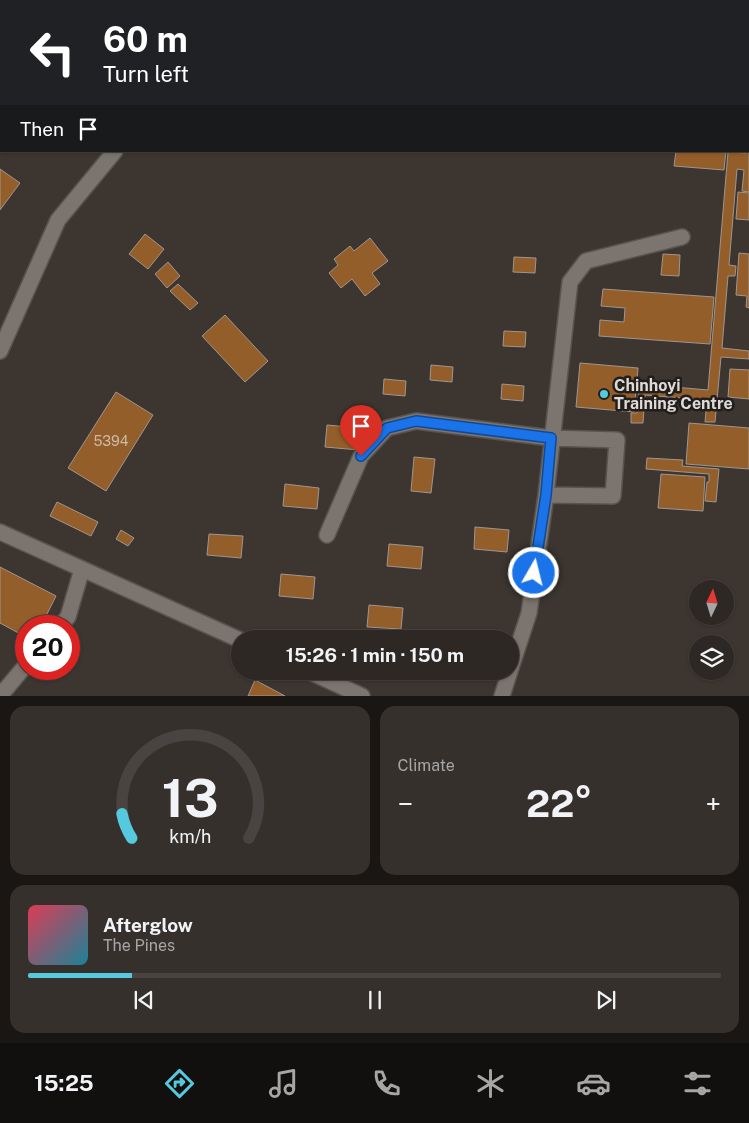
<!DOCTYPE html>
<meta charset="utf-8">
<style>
body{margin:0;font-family:"Public Sans",sans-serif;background:#36302c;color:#f1f3f6;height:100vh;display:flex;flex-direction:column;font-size:19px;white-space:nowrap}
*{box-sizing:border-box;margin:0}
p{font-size:16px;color:#a7a6a6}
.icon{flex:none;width:28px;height:28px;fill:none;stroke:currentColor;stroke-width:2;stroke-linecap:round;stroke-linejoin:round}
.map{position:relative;height:696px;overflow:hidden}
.side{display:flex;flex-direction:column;gap:10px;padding:10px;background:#191614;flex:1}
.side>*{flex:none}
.top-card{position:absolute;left:0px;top:0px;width:750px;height:152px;box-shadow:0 1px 4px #0004,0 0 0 1px #494441;background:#202124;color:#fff;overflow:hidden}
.needle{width:32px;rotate:4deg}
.controls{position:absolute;left:689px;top:580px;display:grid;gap:10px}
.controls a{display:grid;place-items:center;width:45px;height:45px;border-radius:50%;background:#2e2824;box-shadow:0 1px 4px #0004,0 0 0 1px #494441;font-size:25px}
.speed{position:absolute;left:15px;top:615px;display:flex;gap:10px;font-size:25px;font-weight:700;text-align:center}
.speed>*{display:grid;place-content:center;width:65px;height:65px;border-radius:50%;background:#2e2824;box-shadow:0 1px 4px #0004,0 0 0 1px #494441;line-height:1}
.speed .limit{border:8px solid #d22;background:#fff;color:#111}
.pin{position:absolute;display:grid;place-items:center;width:42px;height:42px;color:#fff;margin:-51px -21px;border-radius:50% 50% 50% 0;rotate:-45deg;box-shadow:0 0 5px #0007}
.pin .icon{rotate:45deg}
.me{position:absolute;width:55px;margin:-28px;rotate:8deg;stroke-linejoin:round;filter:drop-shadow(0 0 4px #0008)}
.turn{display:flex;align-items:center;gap:18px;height:105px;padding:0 20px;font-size:22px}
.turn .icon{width:65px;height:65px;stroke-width:2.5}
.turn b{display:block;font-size:35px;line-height:42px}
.then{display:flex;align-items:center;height:48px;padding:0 20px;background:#0003;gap:10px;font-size:19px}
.big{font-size:38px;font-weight:700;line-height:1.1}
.side .tile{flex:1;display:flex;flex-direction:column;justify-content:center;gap:8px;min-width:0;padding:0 18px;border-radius:15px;background:#36302c}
.side .dial{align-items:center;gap:0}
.dial svg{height:130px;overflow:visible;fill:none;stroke:#494441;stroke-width:7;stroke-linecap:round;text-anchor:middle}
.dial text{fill:#f1f3f6;stroke:none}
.song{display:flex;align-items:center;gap:15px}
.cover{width:60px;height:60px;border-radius:8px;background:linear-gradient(135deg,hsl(350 70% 55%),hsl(190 70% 35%))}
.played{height:5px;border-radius:2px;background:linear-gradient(90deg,#55cadf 15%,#494441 15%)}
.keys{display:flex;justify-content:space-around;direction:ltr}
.heat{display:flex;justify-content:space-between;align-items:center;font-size:28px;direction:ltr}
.side .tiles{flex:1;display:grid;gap:10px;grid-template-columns:1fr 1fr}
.tile:last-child{grid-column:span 2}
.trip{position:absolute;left:231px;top:630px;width:288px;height:50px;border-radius:25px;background:#2e2824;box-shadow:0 1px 4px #0004,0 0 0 1px #494441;font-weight:700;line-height:50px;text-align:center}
.dock{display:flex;height:80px;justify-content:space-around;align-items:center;background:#12100e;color:#a7a6a6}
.dock .icon{width:35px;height:35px}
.dock .on{color:#55cadf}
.dock b{font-size:22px;color:#f1f3f6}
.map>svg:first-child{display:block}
.building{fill:#945e2a;stroke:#9f9690}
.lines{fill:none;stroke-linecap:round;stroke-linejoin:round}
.minor-casing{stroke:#58534d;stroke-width:18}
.minor{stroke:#7c746e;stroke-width:15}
.route-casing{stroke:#114b97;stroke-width:12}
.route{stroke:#1a73e8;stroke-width:9}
.poi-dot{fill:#55cadf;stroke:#211e1c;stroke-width:2}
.labels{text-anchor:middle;stroke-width:5;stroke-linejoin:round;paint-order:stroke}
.number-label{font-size:14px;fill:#ccbbac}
.poi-label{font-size:16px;font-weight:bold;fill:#dfdad7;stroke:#211e1c;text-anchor:start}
</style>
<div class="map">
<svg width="749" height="696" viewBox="0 0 749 696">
<rect width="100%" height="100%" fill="#3d3630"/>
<!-- building -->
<path class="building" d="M 62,0 L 84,0 L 85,1 L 60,1 Z
M 1,73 L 1,92 L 0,93 L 0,74 Z
M 749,133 L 749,192 L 742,191 L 744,170 L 737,169 L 729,265 L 736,266 L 735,276 L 728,276 L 722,348 L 749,351 L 749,359 L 721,357 L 715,422 L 705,422 L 707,400 L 645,395 L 643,423 L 631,423 L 631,413 L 637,413 L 639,384 L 708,390 L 728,152 L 746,153 L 746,151 L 749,151 Z
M 676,151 L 726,151 L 724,170 L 674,166 Z
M 0,169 L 20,183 L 0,210 Z
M 738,192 L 749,193 L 749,220 L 736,219 Z
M 145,234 L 164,249 L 148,269 L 129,254 Z
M 370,238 L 388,261 L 372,273 L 380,284 L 365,296 L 352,279 L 341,288 L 329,273 L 338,265 L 334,259 L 350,246 L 354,251 Z
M 739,253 L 749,254 L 749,308 L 746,307 L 747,296 L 736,295 Z
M 663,254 L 680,255 L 679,276 L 661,275 Z
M 514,257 L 536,258 L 535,273 L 513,272 Z
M 168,262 L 180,276 L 167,288 L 155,274 Z
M 178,284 L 198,303 L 190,310 L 170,291 Z
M 603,289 L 714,297 L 710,344 L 599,336 L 600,320 L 624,322 L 625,308 L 601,306 Z
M 225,315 L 268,361 L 245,382 L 202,336 Z
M 504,331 L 526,332 L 525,347 L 503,346 Z
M 580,363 L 638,368 L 634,412 L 576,407 Z
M 431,365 L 453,367 L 452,382 L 430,380 Z
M 730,369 L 749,370 L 749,399 L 728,397 Z
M 384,379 L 406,381 L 405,396 L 383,394 Z
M 502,384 L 524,386 L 523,401 L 501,399 Z
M 116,392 L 153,415 L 106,491 L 68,468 Z
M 689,423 L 749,428 L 749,469 L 686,464 Z
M 327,425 L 361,428 L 359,450 L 325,447 Z
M 414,457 L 435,459 L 431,493 L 411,491 Z
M 647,458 L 683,460 L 682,466 L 719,469 L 716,502 L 705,501 L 707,482 L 709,482 L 709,474 L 646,469 Z
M 661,474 L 705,477 L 703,511 L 658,508 Z
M 285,484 L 319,488 L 317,509 L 283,506 Z
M 57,502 L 98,522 L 91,536 L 50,516 Z
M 475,527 L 509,530 L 507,552 L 474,549 Z
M 121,530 L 134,538 L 128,546 L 116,539 Z
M 209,534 L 243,536 L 241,558 L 207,555 Z
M 389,544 L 423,547 L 421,569 L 387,566 Z
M 0,567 L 56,596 L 41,626 L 26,626 L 26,637 L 0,623 Z
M 281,574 L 315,577 L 313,599 L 279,596 Z
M 369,605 L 403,608 L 401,629 L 367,627 Z
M 445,635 L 479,637 L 479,639 L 445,639 Z
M 255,680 L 285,696 L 248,696 Z"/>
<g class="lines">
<!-- minor casing -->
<g class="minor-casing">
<path id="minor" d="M 260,1 L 261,0
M 0,351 L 58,220 L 115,151
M 0,532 L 240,640
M 327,535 L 361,456 L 387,428 L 416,421 L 551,438 L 617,440 L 613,496 L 546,495
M 60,626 L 68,617 L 82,569
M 308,671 L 362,696
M 510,671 L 529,613 L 546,495 L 570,282 L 586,261 L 682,237
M 0,696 L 26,665
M 502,696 L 510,671"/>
</g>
<!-- minor -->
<use href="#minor" class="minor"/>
</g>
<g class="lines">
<!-- route casing -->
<g class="route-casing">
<path id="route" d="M 361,456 L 387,428 L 416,421 L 551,438 L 546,495 L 534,573"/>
</g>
<!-- route -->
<use href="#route" class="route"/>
</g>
<!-- markers -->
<circle class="poi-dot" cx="604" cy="394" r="5"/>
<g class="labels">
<!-- number labels -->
<g class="number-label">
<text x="111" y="446">5394</text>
</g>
<!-- poi labels -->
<g class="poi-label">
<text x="614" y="391">Chinhoyi<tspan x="614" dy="18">Training Centre</tspan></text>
</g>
</g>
</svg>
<div class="controls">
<a><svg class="needle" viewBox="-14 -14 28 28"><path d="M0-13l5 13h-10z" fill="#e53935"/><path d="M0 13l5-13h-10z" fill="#a7a6a6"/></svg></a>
<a><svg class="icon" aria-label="layers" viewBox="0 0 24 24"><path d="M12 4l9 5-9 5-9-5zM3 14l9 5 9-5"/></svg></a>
</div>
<div class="speed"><div class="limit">20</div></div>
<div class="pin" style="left:361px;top:456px;background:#d93025"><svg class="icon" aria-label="arrive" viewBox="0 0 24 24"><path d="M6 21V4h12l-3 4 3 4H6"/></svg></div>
<svg class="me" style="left:534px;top:573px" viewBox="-20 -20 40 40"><circle r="17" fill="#1a73e8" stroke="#fff" stroke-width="3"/><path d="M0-11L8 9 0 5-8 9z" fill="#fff"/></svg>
<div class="trip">15:26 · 1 min · 150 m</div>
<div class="top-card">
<div class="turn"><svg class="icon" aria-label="left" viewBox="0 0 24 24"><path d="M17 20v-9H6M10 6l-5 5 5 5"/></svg><div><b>60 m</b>Turn left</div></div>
<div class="then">Then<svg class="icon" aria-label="arrive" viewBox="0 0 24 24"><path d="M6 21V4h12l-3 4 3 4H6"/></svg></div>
</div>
</div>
<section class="side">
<div class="tiles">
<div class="tile dial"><svg viewBox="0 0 100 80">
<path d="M14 69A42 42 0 1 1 86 69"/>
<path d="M14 69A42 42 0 0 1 8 54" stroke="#55cadf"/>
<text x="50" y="56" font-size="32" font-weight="700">13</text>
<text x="50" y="72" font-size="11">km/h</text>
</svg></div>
<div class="tile"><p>Climate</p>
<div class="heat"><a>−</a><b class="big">22°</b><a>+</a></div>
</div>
<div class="tile">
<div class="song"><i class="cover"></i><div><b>Afterglow</b><p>The Pines</p></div></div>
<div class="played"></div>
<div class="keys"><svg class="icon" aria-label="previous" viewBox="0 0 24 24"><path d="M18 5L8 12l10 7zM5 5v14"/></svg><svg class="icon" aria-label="pause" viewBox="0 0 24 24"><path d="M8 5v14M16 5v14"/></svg><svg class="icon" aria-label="next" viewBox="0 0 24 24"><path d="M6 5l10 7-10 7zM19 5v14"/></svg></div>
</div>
</div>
</section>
<nav class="dock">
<b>15:25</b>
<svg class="icon on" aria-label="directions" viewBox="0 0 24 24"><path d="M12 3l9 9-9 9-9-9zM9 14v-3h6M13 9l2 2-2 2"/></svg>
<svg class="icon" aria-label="music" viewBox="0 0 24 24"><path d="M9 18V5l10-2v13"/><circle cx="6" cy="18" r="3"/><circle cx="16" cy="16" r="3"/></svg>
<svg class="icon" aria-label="phone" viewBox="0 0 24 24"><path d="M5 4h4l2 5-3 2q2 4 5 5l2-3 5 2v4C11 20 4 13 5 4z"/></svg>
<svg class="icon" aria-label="climate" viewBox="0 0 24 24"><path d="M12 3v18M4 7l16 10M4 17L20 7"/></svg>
<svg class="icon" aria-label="car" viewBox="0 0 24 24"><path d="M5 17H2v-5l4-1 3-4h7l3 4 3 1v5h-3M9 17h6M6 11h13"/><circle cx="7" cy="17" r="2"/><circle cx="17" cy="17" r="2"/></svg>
<svg class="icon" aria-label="filters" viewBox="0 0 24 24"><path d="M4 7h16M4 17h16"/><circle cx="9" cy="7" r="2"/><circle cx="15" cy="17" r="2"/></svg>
</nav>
